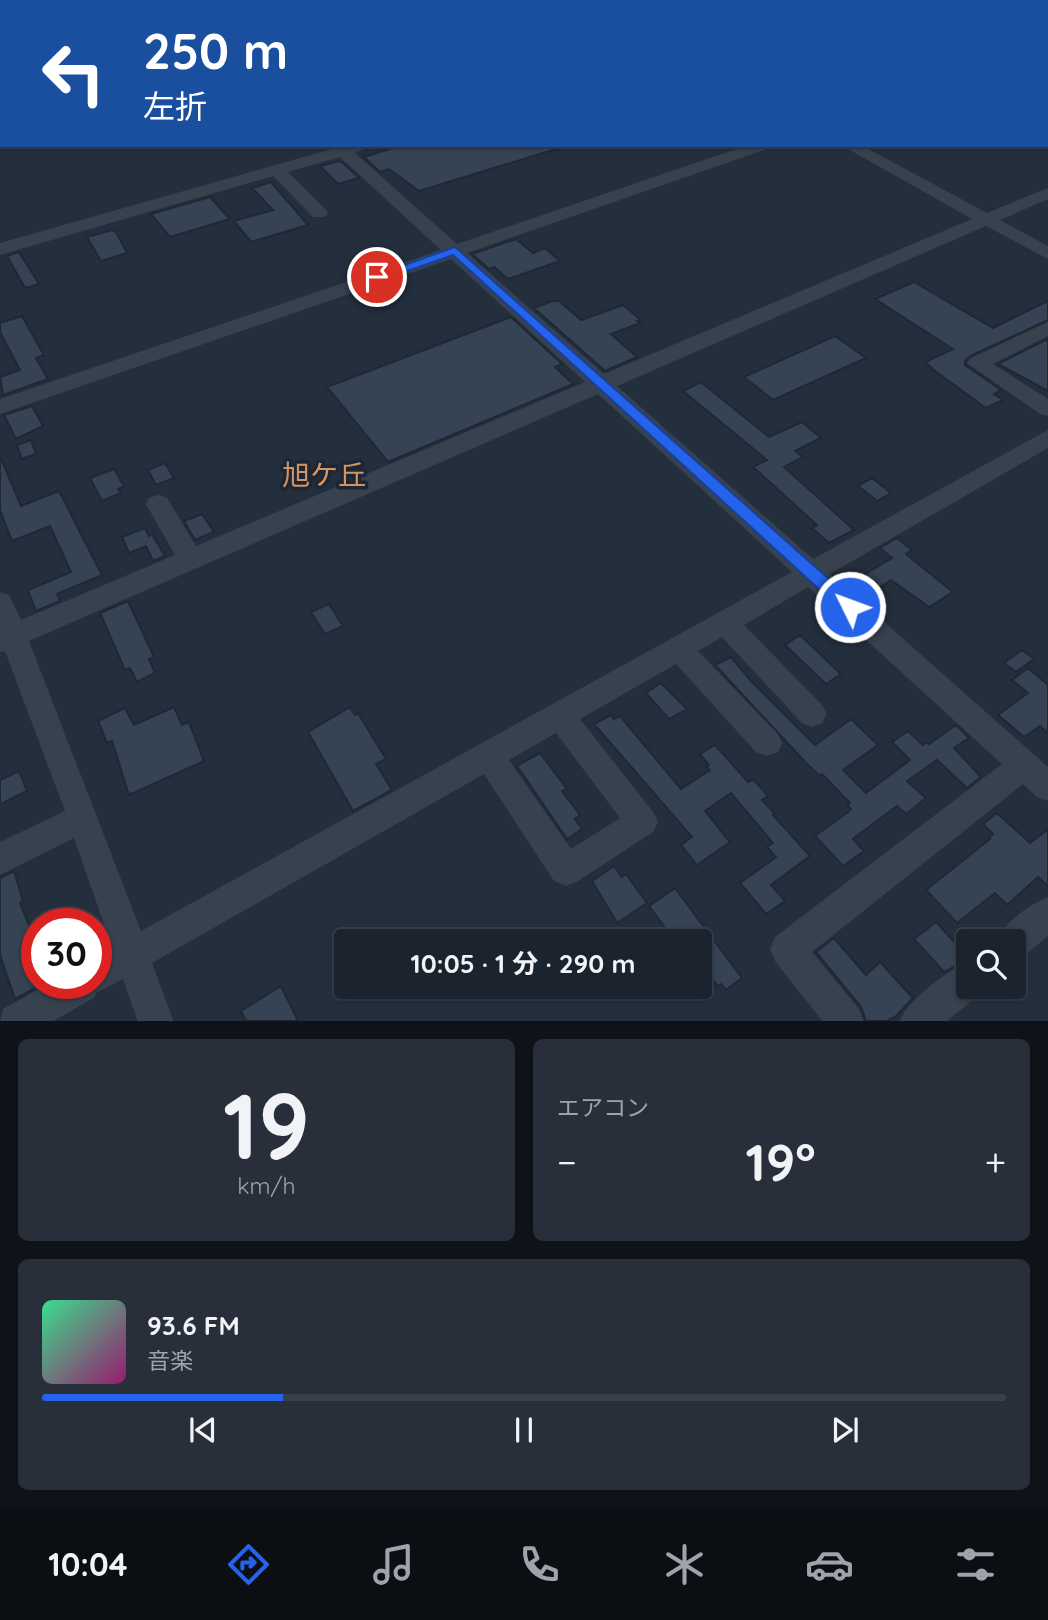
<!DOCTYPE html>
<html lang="ja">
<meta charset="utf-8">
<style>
body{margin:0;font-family:Quicksand,"Noto Sans JP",sans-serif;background:#282f3a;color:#f1f3f6;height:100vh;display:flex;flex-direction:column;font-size:26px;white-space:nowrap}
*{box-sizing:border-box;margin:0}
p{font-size:23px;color:#a0a4aa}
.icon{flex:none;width:38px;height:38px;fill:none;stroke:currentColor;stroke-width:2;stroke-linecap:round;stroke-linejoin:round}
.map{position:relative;height:1021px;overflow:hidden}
.details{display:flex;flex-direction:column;gap:18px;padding:18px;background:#0f1319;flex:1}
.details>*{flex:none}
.banner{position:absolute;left:0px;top:0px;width:1048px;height:147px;box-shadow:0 2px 5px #0004,0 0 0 2px #39404a;background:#1a4fa0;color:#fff;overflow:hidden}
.tools{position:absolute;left:956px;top:929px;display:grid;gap:14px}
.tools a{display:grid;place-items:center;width:70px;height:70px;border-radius:7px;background:#1b232e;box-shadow:0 2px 5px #0004,0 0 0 2px #39404a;font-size:35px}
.speed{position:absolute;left:21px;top:908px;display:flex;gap:14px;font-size:35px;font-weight:700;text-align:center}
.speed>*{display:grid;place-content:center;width:91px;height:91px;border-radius:50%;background:#1b232e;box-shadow:0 2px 5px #0004,0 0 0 2px #39404a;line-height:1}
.speed .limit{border:10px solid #d22;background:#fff;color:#111}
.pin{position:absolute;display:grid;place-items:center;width:60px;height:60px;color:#fff;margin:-30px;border:4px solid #fff;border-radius:50%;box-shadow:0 2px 7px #0007}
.me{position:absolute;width:77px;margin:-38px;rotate:312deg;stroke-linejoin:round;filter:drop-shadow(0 0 5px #0008)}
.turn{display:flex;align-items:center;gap:24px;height:147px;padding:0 28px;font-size:32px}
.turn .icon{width:91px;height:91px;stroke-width:2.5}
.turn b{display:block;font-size:49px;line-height:60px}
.big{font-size:52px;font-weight:700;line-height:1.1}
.details .widget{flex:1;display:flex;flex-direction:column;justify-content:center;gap:10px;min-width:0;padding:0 24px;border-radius:10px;background:#282f3a}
.details .dial{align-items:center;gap:0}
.dial b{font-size:91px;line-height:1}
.song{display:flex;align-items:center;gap:21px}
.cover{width:84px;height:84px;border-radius:10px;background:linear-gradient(135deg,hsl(150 70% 55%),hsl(320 70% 35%))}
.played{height:7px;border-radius:4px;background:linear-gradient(90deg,#2563eb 25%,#39404a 25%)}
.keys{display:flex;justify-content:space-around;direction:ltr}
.heat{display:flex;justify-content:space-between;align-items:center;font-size:38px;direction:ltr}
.details .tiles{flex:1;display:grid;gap:18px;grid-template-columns:1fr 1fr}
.widget:last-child{grid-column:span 2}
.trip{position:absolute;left:334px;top:929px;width:378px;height:70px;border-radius:7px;background:#1b232e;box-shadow:0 2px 5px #0004,0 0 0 2px #39404a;font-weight:700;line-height:70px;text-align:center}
.menu{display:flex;height:112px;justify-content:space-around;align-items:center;background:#0b0e12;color:#a0a4aa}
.menu .icon{width:49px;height:49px}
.menu .on{color:#2563eb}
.menu b{font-size:32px;color:#f1f3f6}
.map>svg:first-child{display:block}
.building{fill:#364354;stroke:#1f2835;stroke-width:2}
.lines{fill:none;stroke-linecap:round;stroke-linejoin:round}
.minor{fill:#38414e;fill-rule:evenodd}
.route{fill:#2563eb;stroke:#184099;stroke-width:2}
.labels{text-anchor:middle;stroke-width:7;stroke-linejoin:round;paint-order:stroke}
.quarter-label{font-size:28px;fill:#d59563;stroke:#1d2633}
</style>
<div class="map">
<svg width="1048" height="1022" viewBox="0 0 1048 1022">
<rect width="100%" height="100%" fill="#242f3e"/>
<!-- building -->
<path class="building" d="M 402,145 L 556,145 L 556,149 L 419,191 L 389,169 L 380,172 L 364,157 Z
M 339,161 L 343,163 L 359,178 L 338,184 L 320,166 Z
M 271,182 L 308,225 L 251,242 L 234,221 L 273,210 L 252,188 Z
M 210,197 L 230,219 L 170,237 L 151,214 Z
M 112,230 L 116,232 L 127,253 L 101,261 L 87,237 Z
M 516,239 L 533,253 L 545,248 L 560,261 L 508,279 L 494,267 L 489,269 L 472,254 Z
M 19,252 L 39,284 L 25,288 L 7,256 Z
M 914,282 L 993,328 L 1048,301 L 1048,320 L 970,356 L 965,361 L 965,365 L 1001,390 L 994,394 L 1003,400 L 986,408 L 935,371 L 925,362 L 953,349 L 875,299 Z
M 552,301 L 559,301 L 581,320 L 623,305 L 641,320 L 637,321 L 640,323 L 611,334 L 637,357 L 605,371 L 534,308 Z
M 22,316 L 44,355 L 36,358 L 48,379 L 3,395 L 0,377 L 20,370 L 0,332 L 0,323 Z
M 511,317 L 562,364 L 555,367 L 573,384 L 388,462 L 327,387 Z
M 835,336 L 866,358 L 773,400 L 744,377 Z
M 1048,339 L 1048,391 L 998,364 Z
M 701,382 L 769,437 L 802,422 L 821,438 L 795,451 L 803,457 L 784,467 L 854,530 L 829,543 L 812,528 L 817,525 L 753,467 L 767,460 L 683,391 Z
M 32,406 L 43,426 L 16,439 L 4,415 Z
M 31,440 L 36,454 L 22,459 L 17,445 Z
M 0,456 L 21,506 L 59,491 L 102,575 L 57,594 L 60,601 L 36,611 L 28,590 L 71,572 L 50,526 L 12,541 L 0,510 Z
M 165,463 L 174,478 L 156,485 L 148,470 Z
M 114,469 L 124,486 L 118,489 L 121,493 L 102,501 L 90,478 Z
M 872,478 L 891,493 L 877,501 L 858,486 Z
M 202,514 L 214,532 L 195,540 L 184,521 Z
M 145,528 L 149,536 L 152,534 L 165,556 L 153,561 L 146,546 L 129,553 L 122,537 Z
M 897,538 L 912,550 L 906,554 L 953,592 L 929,607 L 891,580 L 880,587 L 865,574 L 892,558 L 880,548 Z
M 128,601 L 154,657 L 149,659 L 155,673 L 137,682 L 130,668 L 125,670 L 100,613 Z
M 329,604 L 343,626 L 325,634 L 311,612 Z
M 800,635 L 841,674 L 826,684 L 785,645 Z
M 1022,650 L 1034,659 L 1016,672 L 1004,663 Z
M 731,657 L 752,682 L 815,745 L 851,719 L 878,745 L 843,770 L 866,793 L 910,760 L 892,742 L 908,731 L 923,745 L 926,742 L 929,744 L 956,725 L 969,738 L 954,748 L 981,777 L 967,788 L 937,760 L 907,781 L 926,798 L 906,814 L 897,806 L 853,839 L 864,851 L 843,866 L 815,836 L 848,812 L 851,809 L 847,805 L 850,803 L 822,774 L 820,776 L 808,765 L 715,665 Z
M 1028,668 L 1048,685 L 1048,733 L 1040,726 L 1024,737 L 998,715 L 1028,693 L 1012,680 Z
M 661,683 L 687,709 L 669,719 L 646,693 Z
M 174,707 L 182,725 L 189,722 L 204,761 L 129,795 L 112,741 L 107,743 L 98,721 L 125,708 L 134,725 Z
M 350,707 L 355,715 L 358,713 L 386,759 L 376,764 L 392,790 L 353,811 L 308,732 Z
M 611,715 L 614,719 L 620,716 L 681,789 L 710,770 L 706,766 L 709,765 L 700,754 L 715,745 L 748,782 L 753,779 L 768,796 L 762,800 L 775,814 L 773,815 L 810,856 L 771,885 L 785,901 L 766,914 L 740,883 L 776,857 L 767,847 L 773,843 L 731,793 L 705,811 L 730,842 L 697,865 L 681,845 L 692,837 L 594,724 Z
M 540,753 L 567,789 L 562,791 L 580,815 L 575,819 L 582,829 L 567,839 L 517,766 Z
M 19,771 L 27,791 L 0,804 L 0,780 Z
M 997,813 L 1030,843 L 1048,829 L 1048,886 L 1038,877 L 1007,905 L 995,893 L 957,923 L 926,890 L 990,839 L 988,838 L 993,834 L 983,824 Z
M 614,866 L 622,877 L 626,874 L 647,903 L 617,923 L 592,881 Z
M 14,871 L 23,901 L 20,903 L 32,933 L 26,937 L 29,945 L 27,946 L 37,973 L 37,984 L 41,985 L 15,999 L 0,955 L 0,878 Z
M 675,888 L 742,978 L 726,990 L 721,984 L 718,986 L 711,977 L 706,980 L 700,972 L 700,930 L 688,939 L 683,932 L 673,938 L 649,906 Z
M 936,922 L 968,957 L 968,960 L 944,972 L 914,939 Z
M 834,938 L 866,975 L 880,962 L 913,998 L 896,1016 L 887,1021 L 866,1021 L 861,1007 L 816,952 Z
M 281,986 L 298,1021 L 246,1021 L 241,1011 Z"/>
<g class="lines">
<!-- minor -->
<path class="minor" d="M 171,0 L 184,0 L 185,2 L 172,2 Z
M 240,0 L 259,0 L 239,2 Z
M 573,0 L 587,0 L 588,2 L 574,2 Z
M 867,0 L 884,0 L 866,2 Z
M 975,0 L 991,0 L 992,2 L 976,2 Z
M 1046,21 L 1048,22 L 1048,30 L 1046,30 Z
M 1046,45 L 1048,45 L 1048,53 L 1046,53 Z
M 0,50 L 2,50 L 2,58 L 0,58 Z
M 1046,65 L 1048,65 L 1048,74 L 1046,74 Z
M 0,134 L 2,134 L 2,144 L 0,144 Z
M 328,145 L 373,145 L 355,153 L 457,244 L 748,145 L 772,145 L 770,148 L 467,253 L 604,374 L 972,219 L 841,145 L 861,145 L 987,213 L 1048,188 L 1048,199 L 1000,220 L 1048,246 L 1048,259 L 986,226 L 617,386 L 813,559 L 1048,430 L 1048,448 L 830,574 L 1048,767 L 1048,801 L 1037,797 L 1023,784 L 812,952 L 859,1009 L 864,1022 L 823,1022 L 775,961 L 770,949 L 775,937 L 1002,764 L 808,587 L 744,625 L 822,705 L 827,714 L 822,723 L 812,727 L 802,723 L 722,637 L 698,651 L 778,734 L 782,743 L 778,752 L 767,756 L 756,752 L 676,664 L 580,719 L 653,812 L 658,822 L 653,832 L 578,881 L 566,886 L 554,881 L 484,774 L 152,963 L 174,1022 L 138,1022 L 123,979 L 96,993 L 95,997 L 52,1022 L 0,1022 L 3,1009 L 48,984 L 96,984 L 96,956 L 112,947 L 74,838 L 0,875 L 0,842 L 65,811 L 5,651 L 0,652 L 0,592 L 9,595 L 21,620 L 175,555 L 146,504 L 149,498 L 158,495 L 167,498 L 196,546 L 585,382 L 451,259 L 0,414 L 0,399 L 441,250 L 340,157 L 288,172 L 325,209 L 328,213 L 325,217 L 313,217 L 273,176 L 0,255 L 0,243 L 332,149 ZM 598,394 L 792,572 L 141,931 L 29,641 ZM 556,733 L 620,818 L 571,849 L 509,760 Z
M 1048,322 L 1048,336 L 993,364 L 1048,399 L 1048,416 L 1040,414 L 967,363 L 971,358 Z
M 1048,897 L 1048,936 L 1025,955 L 1013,960 L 1013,942 L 996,942 C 1004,922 1029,905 1048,897 Z
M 968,962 L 968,987 L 983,987 L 981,993 L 946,1022 L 899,1022 C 908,1000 946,971 968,962 Z"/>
</g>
<!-- route -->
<path class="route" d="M 455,247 L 856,603 L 859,607 L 856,612 L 844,612 L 453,255 L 382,280 L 373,280 L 371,277 Z"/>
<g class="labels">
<!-- quarter labels -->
<g class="quarter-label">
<text x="324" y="485">旭ケ丘</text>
</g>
</g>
</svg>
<div class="tools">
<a><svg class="icon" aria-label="search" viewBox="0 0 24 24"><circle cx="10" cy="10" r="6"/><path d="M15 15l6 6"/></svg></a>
</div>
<div class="speed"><div class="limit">30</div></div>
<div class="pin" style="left:377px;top:277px;background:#d93025"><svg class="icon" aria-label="arrive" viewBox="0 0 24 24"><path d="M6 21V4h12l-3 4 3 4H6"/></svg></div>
<svg class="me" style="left:850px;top:607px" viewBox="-20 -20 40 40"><circle r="17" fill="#2563eb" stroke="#fff" stroke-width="3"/><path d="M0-11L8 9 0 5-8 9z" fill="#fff"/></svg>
<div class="trip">10:05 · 1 分 · 290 m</div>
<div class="banner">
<div class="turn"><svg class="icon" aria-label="left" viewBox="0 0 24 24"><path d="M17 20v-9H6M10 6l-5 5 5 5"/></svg><div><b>250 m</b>左折</div></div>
</div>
</div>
<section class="details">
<div class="tiles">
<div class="widget dial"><b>19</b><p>km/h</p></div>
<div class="widget"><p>エアコン</p>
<div class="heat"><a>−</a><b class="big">19°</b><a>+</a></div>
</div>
<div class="widget">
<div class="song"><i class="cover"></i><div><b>93.6 FM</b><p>音楽</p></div></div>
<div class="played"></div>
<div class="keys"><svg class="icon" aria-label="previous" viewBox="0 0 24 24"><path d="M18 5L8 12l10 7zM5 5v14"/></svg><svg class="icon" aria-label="pause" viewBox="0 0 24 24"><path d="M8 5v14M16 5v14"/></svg><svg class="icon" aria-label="next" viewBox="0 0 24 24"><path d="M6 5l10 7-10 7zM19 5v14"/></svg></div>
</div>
</div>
</section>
<nav class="menu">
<b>10:04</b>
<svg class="icon on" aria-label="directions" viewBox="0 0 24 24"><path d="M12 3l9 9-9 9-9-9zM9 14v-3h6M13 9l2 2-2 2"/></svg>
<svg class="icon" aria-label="music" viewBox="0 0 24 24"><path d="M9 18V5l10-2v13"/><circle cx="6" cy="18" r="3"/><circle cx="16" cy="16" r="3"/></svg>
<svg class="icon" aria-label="phone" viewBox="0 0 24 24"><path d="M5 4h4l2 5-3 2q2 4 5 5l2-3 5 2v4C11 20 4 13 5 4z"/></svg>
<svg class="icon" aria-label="climate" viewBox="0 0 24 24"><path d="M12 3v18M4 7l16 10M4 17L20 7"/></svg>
<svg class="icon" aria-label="car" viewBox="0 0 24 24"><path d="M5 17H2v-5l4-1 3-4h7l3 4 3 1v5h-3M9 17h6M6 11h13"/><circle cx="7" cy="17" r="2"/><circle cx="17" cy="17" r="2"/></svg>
<svg class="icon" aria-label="filters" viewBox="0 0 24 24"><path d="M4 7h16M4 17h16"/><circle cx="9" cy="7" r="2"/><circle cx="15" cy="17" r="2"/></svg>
</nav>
